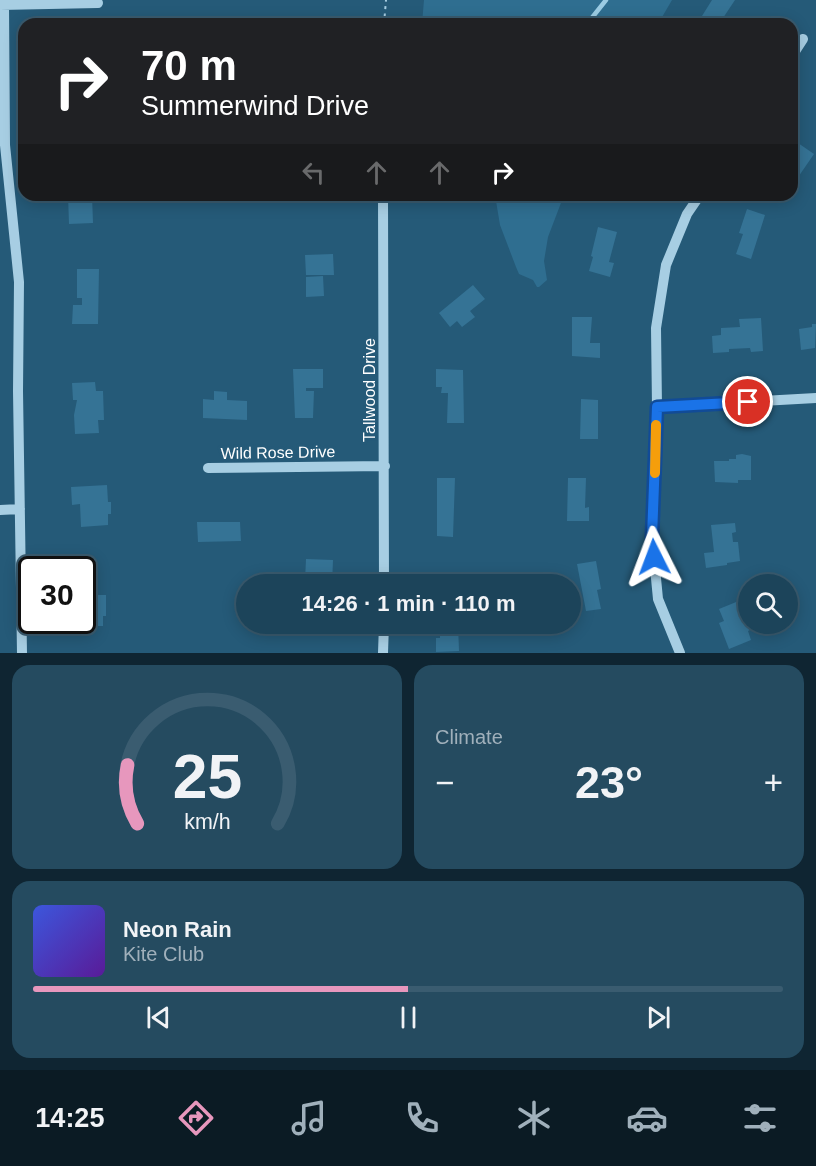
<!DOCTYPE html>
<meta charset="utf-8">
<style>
body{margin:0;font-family:Helvetica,sans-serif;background:#254b60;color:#f1f3f6;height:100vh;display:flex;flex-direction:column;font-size:22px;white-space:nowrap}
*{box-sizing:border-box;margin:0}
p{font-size:20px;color:#a0b0bb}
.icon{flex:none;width:33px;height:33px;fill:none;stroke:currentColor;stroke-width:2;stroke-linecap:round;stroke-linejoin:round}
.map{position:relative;height:653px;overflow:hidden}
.drawer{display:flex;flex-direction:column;gap:12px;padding:12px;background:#0f2532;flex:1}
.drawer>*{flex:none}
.guide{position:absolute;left:18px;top:18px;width:780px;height:183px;border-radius:18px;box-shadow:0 3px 15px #0003,0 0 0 2px #3a5c70;background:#202124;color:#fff;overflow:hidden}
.controls{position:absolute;left:738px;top:574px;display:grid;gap:12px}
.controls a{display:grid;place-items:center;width:60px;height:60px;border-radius:50%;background:#1c445a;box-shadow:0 3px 15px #0003,0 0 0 2px #3a5c70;font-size:30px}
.speed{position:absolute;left:18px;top:556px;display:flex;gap:12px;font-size:30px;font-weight:700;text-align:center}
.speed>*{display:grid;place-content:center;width:78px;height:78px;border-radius:50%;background:#1c445a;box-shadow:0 3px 15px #0003,0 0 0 2px #3a5c70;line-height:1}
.speed .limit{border:3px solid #111;border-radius:9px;background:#fff;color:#111}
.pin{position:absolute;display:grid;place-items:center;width:51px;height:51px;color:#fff;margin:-26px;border:3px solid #fff;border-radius:50%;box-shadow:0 2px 6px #0007}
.me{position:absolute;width:66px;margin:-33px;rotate:357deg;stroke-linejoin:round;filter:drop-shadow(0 0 4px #0008)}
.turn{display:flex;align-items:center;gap:21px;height:126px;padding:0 24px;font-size:27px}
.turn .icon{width:78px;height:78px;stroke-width:2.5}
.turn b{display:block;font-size:42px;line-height:51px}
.lanes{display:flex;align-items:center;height:57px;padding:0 24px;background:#0003;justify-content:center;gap:30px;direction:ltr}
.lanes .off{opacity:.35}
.big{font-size:45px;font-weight:600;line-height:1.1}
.drawer .widget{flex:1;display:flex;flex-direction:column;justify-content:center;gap:9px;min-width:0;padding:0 21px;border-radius:18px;background:#254b60}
.drawer .dial{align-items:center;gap:0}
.dial svg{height:156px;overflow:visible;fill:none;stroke:#3a5c70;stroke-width:7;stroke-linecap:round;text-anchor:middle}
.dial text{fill:#f1f3f6;stroke:none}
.song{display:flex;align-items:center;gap:18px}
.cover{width:72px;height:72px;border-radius:9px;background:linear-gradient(135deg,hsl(230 70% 55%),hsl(270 70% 35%))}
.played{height:6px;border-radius:3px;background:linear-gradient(90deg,#e797bd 50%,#3a5c70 50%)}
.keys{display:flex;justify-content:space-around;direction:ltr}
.heat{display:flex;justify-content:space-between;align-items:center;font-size:33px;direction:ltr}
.drawer .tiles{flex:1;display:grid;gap:12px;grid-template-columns:1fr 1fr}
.widget:last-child{grid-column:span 2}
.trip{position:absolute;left:236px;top:574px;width:345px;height:60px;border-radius:30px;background:#1c445a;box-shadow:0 3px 15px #0003,0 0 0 2px #3a5c70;font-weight:600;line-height:60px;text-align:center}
.menu{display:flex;height:96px;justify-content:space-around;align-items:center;background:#0b1b24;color:#a0b0bb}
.menu .icon{width:42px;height:42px}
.menu .selected{color:#e797bd}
.menu b{font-size:27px;color:#f1f3f6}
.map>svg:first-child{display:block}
.green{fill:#2f6e90}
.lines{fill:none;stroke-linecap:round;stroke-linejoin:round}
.stream{stroke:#9bcce4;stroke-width:4.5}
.building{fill:#357395}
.path{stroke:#a7cee3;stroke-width:2;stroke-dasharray:3 4.5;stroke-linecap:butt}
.minor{stroke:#a7cee3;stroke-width:10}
.route-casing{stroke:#114b97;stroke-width:15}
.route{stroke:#1a73e8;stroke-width:10}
.slow{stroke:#f59e0b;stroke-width:10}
.labels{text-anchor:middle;stroke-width:6;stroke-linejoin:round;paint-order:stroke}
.street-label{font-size:16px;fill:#fff;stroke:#255a78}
</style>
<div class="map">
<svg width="816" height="653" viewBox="0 0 816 653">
<rect width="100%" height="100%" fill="#255a78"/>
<!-- green -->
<path class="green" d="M 424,0 L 672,0 L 658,24 L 422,24 Z
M 495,195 L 564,195 L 548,237 L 544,261 L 547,280 L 539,287 L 537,287 L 533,280 L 519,274 L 516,267 L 500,225 Z"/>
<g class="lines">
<!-- stream -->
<path class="stream" d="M 587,24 L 606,0"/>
</g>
<!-- building -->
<path class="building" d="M 712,0 L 735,0 L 719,24 L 697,24 Z
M 169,16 L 191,24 L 166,24 Z
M 798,143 L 814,154 L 792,186 L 792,152 Z
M 68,195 L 92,195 L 93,223 L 69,224 Z
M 747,209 L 765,215 L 751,259 L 736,254 L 743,234 L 739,233 Z
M 598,227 L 617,232 L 609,262 L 614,263 L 610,277 L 589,271 L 593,257 L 591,256 Z
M 333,254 L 334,275 L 306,275 L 305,255 Z
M 77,269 L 99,269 L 98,324 L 72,324 L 73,305 L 82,305 L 82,298 L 77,298 Z
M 323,276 L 324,296 L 306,297 L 306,277 Z
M 473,285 L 485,299 L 470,311 L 475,317 L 462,327 L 457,321 L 450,327 L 439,313 Z
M 572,317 L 592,317 L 590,343 L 600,343 L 600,358 L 572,356 Z
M 761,318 L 763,351 L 751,352 L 750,348 L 729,349 L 729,352 L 713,353 L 712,336 L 721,335 L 721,328 L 740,327 L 739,319 Z
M 812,324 L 816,324 L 815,348 L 801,350 L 799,329 L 812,327 Z
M 293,369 L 323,369 L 323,388 L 306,388 L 306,391 L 314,391 L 313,418 L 295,418 Z
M 436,369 L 463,370 L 464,423 L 447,423 L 448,393 L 441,393 L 442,387 L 436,387 Z
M 95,382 L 96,391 L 103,391 L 104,420 L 98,420 L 99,433 L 75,434 L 74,415 L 77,400 L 73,400 L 72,383 Z
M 214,391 L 227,392 L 227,400 L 247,401 L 247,420 L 203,418 L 203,399 L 214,400 Z
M 581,399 L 598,400 L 598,439 L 580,439 Z
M 742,454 L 751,456 L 751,480 L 738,480 L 738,483 L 715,482 L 714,461 L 729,461 L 729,459 L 736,459 L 736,455 Z
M 437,478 L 455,478 L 453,537 L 437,536 Z
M 568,478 L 586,478 L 585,508 L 589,507 L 589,521 L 567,521 Z
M 107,485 L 108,502 L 111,502 L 111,514 L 108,514 L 108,525 L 81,527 L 80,504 L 72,505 L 71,487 Z
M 197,522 L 240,522 L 241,541 L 198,542 Z
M 735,523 L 736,532 L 732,533 L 733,542 L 738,542 L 740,561 L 727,563 L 727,565 L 706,568 L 704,553 L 714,552 L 711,525 Z
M 306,559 L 333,560 L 332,585 L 313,585 L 313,581 L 305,581 Z
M 596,561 L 601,589 L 597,590 L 601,609 L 586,611 L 577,564 Z
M 82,578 L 93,578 L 93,595 L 106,595 L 106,616 L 103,616 L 103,626 L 89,626 L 89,623 L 82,623 Z
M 746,598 L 748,605 L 748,613 L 746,614 L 752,629 L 748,631 L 751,640 L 729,649 L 719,623 L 724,621 L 719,609 Z
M 440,624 L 458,624 L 459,651 L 436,652 L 436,638 L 440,638 Z"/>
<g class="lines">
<!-- path -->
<path class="path" d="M 384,24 L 386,0"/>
<!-- minor -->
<path class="minor" d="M 0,5 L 98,3
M 4,5 L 5,145 L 19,282 L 18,391 L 22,653
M 792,56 L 803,39
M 383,195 L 384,585
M 657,407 L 816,398
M 208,468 L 385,466
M 0,510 L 20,509
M 383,653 L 384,624
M 680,653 L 658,599 L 652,537 L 657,407 L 656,328 L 666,265 L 687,214 L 700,195"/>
</g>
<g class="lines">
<!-- route casing -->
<g class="route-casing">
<path id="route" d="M 654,557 L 652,537 L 657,407 L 748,402"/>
</g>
<!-- route -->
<use href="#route" class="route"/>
<!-- slow -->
<path class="slow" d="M 655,473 L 656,425"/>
</g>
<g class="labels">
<!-- street labels -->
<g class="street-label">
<text transform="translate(369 390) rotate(-90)" y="6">Tallwood Drive</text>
<text transform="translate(278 452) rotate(-1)" y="6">Wild Rose Drive</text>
</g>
</g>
</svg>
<div class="controls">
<a><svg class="icon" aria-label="search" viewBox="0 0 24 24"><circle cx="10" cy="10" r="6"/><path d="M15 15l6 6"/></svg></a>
</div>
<div class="speed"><div class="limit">30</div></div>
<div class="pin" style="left:748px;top:402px;background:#d93025"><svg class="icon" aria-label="arrive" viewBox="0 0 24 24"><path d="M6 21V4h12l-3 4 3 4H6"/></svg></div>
<svg class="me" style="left:654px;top:557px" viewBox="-20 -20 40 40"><path d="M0-17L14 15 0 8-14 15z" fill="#1a73e8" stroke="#fff" stroke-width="4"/></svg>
<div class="trip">14:26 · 1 min · 110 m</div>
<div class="guide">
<div class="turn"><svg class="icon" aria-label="right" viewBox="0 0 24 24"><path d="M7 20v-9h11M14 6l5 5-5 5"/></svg><div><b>70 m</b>Summerwind Drive</div></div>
<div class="lanes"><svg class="icon off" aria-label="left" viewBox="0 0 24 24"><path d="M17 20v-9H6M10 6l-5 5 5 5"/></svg><svg class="icon off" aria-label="ahead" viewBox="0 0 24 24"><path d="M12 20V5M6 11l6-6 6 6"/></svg><svg class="icon off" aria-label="ahead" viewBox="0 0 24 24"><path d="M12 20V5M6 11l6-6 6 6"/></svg><svg class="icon" aria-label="right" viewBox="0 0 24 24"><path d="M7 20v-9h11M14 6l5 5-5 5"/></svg></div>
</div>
</div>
<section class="drawer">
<div class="tiles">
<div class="widget dial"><svg viewBox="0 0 100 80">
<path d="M14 69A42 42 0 1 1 86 69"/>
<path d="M14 69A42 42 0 0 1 9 39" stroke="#e797bd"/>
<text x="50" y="56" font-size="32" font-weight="700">25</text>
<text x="50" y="72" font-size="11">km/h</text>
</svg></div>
<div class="widget"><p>Climate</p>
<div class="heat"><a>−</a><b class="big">23°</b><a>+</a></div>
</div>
<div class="widget">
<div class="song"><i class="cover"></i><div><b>Neon Rain</b><p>Kite Club</p></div></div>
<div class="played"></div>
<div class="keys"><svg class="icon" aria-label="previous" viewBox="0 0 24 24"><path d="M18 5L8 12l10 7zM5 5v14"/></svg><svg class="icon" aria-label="pause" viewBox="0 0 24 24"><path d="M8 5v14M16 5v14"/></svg><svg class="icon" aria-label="next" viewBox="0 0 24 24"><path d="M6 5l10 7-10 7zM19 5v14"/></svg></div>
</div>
</div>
</section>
<nav class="menu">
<b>14:25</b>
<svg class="icon selected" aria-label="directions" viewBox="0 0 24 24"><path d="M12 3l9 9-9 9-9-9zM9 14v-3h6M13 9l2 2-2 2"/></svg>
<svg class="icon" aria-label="music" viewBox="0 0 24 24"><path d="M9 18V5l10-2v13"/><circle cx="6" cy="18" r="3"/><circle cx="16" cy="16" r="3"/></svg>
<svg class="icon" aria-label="phone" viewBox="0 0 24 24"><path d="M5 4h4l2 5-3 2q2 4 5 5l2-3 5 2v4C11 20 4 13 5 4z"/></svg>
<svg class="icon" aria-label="climate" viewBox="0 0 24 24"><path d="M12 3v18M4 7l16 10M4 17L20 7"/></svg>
<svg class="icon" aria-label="car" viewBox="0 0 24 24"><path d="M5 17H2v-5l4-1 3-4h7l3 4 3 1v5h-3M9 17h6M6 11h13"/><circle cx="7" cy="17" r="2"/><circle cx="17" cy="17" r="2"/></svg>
<svg class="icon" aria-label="filters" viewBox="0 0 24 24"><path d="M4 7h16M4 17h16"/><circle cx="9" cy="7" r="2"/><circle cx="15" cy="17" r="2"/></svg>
</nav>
